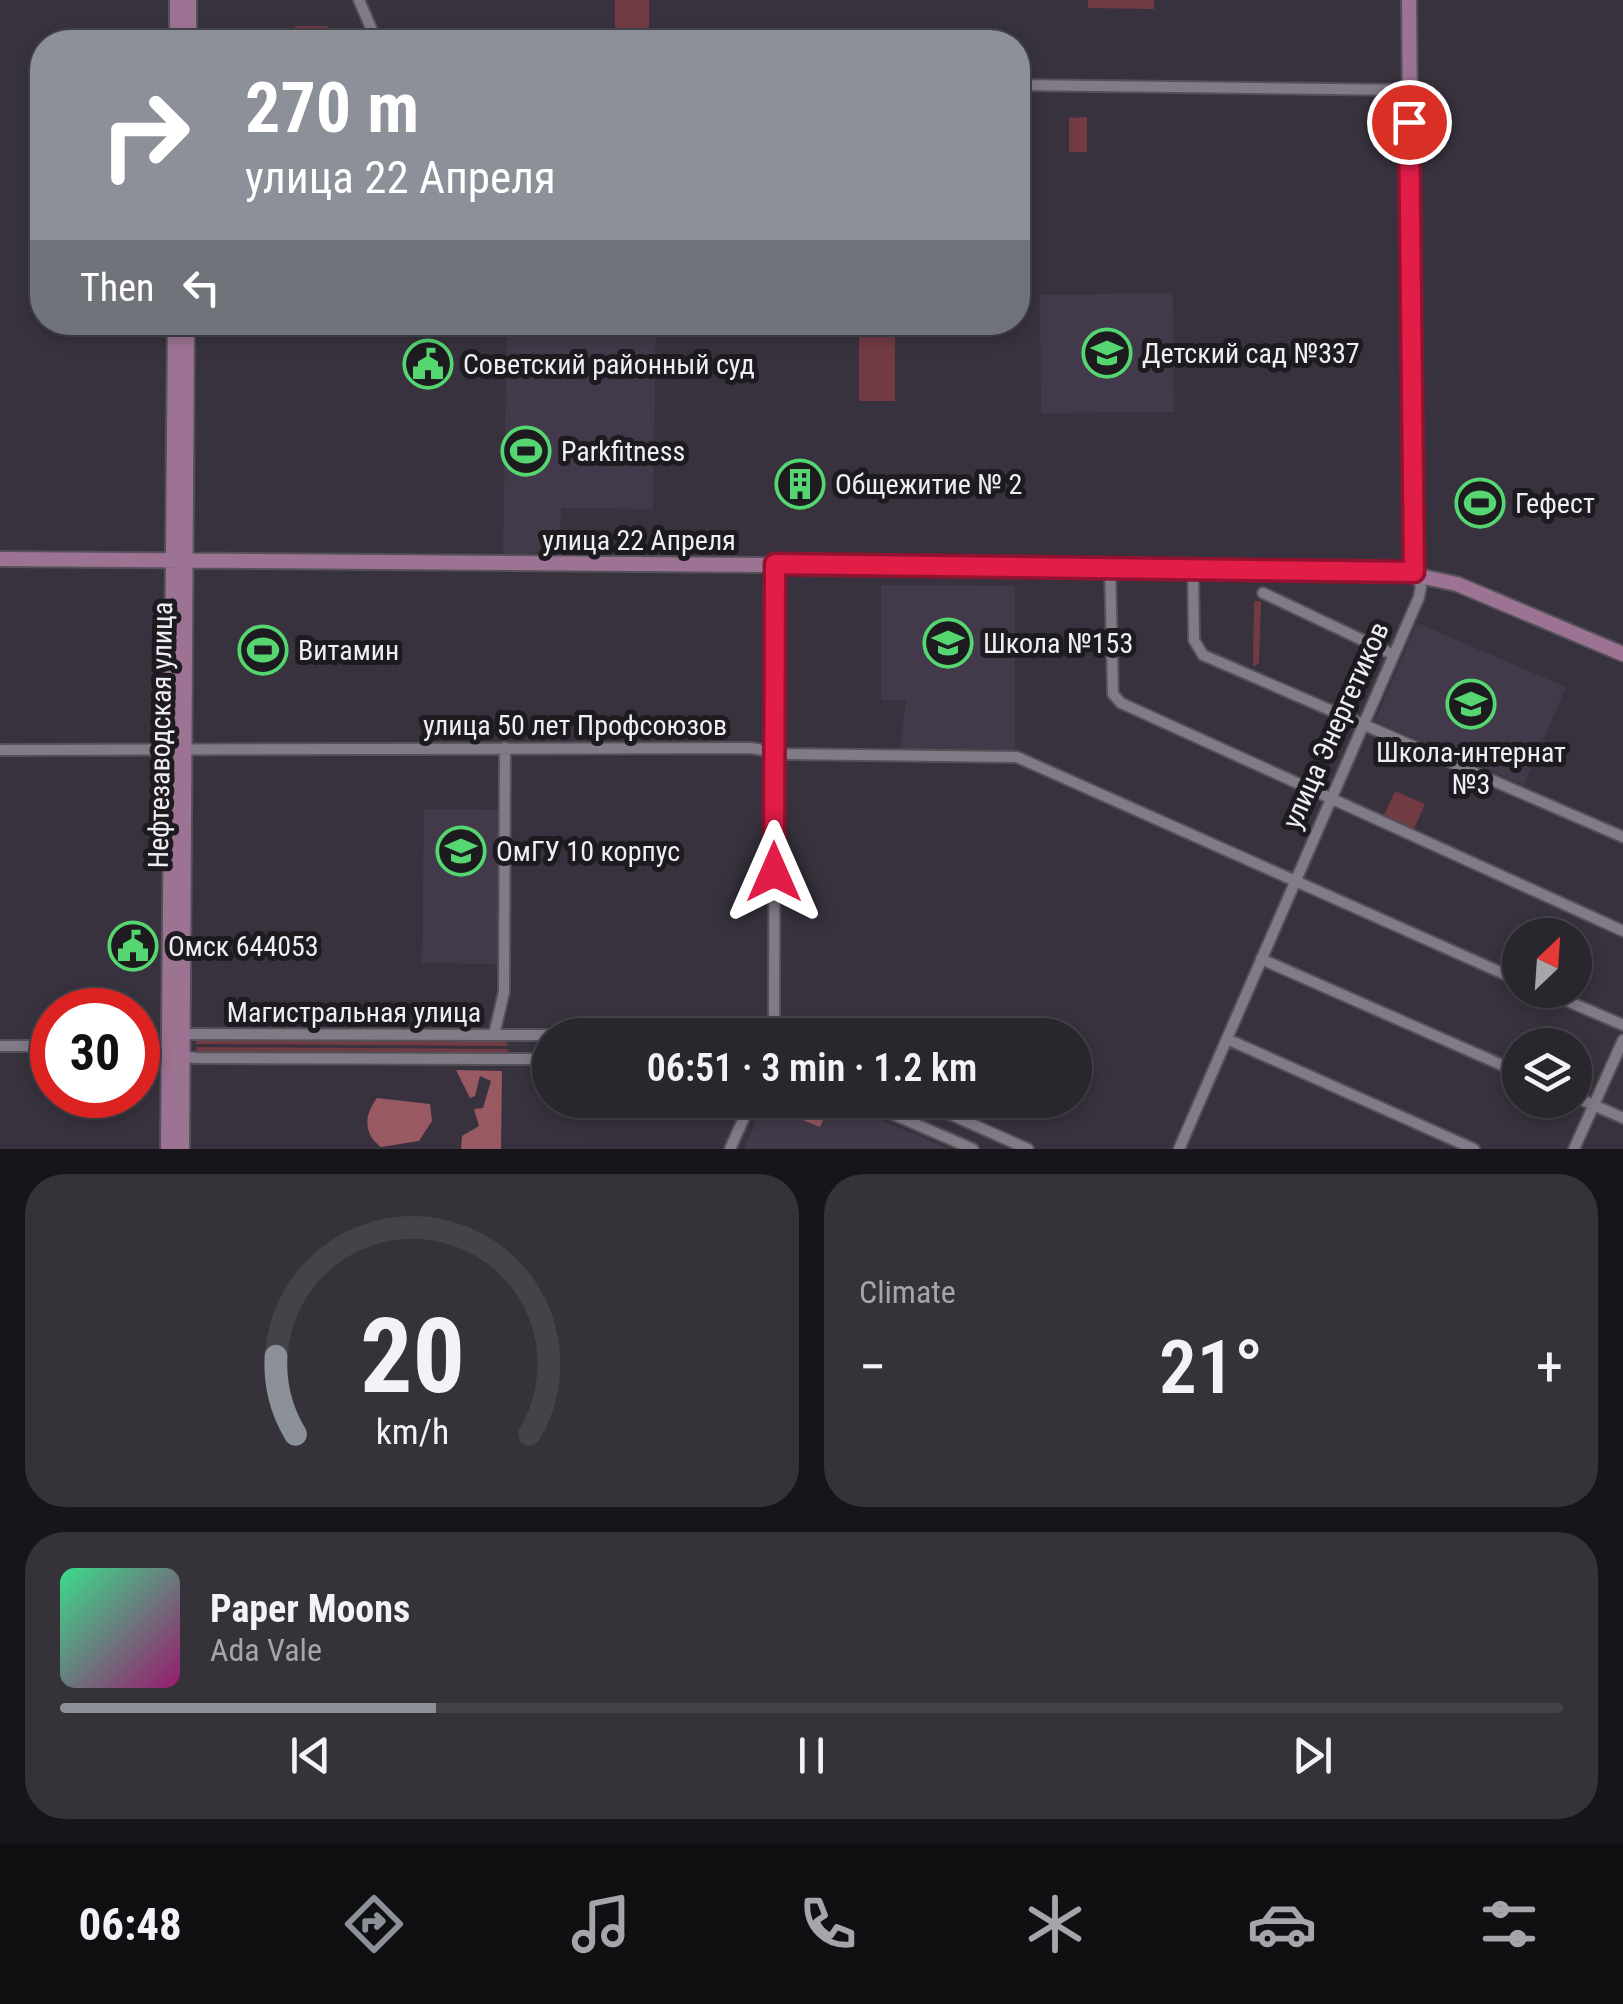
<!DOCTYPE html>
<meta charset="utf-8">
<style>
body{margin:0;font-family:"Roboto Condensed",sans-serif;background:#35323a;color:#f1f3f6;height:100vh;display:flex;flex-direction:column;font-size:38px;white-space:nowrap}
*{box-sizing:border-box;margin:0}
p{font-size:32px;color:#a5a5aa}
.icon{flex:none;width:55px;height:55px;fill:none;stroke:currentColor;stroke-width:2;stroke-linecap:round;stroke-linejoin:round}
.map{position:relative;height:1149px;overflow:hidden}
.sheet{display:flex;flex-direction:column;gap:25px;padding:25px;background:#171519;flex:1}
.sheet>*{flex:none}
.hud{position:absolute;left:30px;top:30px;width:1000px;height:305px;border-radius:40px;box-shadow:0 5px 15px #0003,0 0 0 2px #45434a;background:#8c9099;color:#fff;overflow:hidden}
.needle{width:65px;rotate:25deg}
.controls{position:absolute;left:1502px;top:918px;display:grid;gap:20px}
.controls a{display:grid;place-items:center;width:90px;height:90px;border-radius:50%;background:#29262e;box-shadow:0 5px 15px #0003,0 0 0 2px #45434a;font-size:50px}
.speed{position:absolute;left:30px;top:988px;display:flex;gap:20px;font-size:50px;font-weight:700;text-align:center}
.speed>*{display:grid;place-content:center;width:130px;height:130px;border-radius:50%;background:#29262e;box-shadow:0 5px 15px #0003,0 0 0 2px #45434a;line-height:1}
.speed .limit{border:15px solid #d22;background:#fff;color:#111}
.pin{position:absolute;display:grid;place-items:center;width:85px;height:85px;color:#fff;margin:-42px;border:5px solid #fff;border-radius:50%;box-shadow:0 2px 10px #0007}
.me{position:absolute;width:110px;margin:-55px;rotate:0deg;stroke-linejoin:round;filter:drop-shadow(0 0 8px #0008)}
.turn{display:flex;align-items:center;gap:35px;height:210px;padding:0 50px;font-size:45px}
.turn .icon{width:130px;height:130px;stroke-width:2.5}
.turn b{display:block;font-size:70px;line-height:85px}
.then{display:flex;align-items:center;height:95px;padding:0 50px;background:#0003;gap:20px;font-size:38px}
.big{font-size:75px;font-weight:600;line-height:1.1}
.sheet .card{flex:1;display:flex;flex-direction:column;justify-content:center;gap:15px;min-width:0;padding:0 35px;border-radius:40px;background:#35323a}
.sheet .dial{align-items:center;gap:0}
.dial svg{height:260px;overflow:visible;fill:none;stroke:#45434a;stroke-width:7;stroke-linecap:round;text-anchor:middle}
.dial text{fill:#f1f3f6;stroke:none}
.song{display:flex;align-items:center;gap:30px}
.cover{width:120px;height:120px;border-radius:15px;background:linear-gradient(135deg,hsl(150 70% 55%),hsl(320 70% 35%))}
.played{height:10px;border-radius:5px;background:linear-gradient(90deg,#8c9099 25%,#45434a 25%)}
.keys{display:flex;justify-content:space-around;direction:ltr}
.heat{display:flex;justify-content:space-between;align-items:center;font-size:55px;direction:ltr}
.sheet .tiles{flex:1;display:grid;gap:25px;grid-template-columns:1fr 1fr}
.card:last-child{grid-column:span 2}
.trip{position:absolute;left:532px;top:1018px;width:560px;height:100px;border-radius:50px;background:#29262e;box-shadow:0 5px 15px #0003,0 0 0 2px #45434a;font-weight:600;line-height:100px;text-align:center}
.tabs{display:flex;height:160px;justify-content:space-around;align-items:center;background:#100f12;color:#a5a5aa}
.tabs .icon{width:70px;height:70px}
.tabs .active{color:#8c9099}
.tabs b{font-size:45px;color:#f1f3f6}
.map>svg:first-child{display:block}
.built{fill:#423a4a}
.green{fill:#723b44}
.forest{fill:#995963}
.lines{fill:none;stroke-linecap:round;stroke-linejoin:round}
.minor-casing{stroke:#555159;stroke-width:14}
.major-casing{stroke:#555159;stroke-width:18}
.minor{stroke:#817b87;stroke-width:10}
.major{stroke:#9d7393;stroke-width:14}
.route-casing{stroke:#92132f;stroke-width:25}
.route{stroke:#e11d48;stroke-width:18}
.labels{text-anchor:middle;stroke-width:10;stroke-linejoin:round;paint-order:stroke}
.poi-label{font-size:28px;fill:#f0edf4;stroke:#1d1b20;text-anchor:start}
.street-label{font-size:28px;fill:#f0edf4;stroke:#1d1b20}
</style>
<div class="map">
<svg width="1623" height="1149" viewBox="0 0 1623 1149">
<rect width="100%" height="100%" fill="#37323d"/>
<!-- built -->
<path class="built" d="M 1173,293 L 1174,412 L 1041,413 L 1040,295 Z
M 507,323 L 656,323 L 653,509 L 561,508 L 560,529 L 552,533 L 545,552 L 503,556 Z
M 881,585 L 1015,586 L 1015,750 L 900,750 L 906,700 L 881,700 Z
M 1417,623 L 1566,687 L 1524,785 L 1375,721 Z
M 424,809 L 499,810 L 497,964 L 422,963 Z
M 765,1100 L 836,1100 L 949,1149 L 744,1149 Z"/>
<!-- green -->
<path class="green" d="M 615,0 L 649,0 L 649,30 L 615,30 Z
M 1088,0 L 1154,0 L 1154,9 L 1088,8 Z
M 295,26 L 328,26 L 328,42 L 295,42 Z
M 1087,117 L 1087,152 L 1069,152 L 1069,118 Z
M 859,331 L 895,331 L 895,401 L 859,401 Z
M 1254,601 L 1261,601 L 1259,663 L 1253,667 Z
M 1395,791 L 1425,804 L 1413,831 L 1383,818 Z
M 197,1039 L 505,1041 L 509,1046 L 196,1044 Z
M 196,1047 L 509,1049 L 506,1053 L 197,1052 Z"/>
<!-- forest -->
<path class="forest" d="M 456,1070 L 502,1071 L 501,1149 L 461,1149 L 462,1136 L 479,1126 L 474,1109 L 483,1108 L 491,1081 L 480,1076 L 475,1096 L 470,1098 Z
M 377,1098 L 430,1104 L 432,1121 L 419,1141 L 381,1147 C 363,1134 364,1115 377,1098 Z
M 768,1100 L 832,1100 L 820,1127 L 798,1118 L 792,1106 L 783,1109 L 780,1100 L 769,1113 Z"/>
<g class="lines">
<!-- minor casing -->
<g class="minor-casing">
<path id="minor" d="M 359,0 L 377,42
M 1018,85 L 1409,90
M 1110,566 L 1113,694 L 1121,703 L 1623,931
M 1193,567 L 1194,640 L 1203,655 L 1623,837
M 1263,593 L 1394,655
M 0,750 L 751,748 L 785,754 L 1017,757 L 1520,981
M 1261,959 L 1520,1073
M 1542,990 L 1623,1025
M 179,1034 L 550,1035
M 494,1035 L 504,992 L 505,748
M 774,1035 L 775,564
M 1227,1039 L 1474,1149
M 0,1046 L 52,1046
M 138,1046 C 160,1045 174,1056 196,1058 L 550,1059
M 1575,1097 L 1623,1118
M 860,1100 L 973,1149
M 918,1100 L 1028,1149
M 730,1149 L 752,1100
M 1179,1149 L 1419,597 L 1421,586 L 1414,572
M 1574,1149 L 1623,1040"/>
</g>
<!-- major casing -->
<g class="major-casing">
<path id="major" d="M 1409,0 L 1414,572
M 177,42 L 177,0
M 189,42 L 189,0
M 0,559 L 1391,570 L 1457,584 L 1623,654
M 168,1149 L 175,322
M 182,1149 L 187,322"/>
</g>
<!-- minor -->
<use href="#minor" class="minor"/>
<!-- major -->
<use href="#major" class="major"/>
</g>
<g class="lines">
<!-- route casing -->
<g class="route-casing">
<path id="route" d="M 774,872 L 775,564 L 1414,572 L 1409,122"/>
</g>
<!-- route -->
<use href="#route" class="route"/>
</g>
<!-- icons -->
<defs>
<g id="school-ring" transform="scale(2.5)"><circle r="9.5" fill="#1d1b20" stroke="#56d671" stroke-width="1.5"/><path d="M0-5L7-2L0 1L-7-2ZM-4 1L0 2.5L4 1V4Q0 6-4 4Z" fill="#56d671"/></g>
<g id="civic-ring" transform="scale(2.5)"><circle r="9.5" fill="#1d1b20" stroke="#56d671" stroke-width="1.5"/><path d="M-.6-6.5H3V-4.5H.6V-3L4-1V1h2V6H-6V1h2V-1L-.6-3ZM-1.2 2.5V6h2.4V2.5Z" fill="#56d671"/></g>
<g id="stadium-ring" transform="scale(2.5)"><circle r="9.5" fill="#1d1b20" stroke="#56d671" stroke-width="1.5"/><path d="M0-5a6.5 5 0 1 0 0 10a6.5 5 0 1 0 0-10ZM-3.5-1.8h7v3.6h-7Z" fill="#56d671"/></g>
<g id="building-ring" transform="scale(2.5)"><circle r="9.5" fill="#1d1b20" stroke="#56d671" stroke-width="1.5"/><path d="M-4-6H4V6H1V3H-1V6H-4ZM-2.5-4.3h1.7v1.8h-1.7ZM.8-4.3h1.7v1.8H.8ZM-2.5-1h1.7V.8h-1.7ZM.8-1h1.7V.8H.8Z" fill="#56d671"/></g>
<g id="university-ring" transform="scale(2.5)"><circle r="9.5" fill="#1d1b20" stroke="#56d671" stroke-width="1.5"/><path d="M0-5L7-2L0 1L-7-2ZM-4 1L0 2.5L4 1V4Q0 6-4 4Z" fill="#56d671"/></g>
</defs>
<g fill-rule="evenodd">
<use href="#school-ring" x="1107" y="353"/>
<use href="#civic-ring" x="428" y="364"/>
<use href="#stadium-ring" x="526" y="451"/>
<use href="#building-ring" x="800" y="484"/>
<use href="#stadium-ring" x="1480" y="503"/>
<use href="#school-ring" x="948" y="643"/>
<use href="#stadium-ring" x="263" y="650"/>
<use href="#school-ring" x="1471" y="704"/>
<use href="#university-ring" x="461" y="851"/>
<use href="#civic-ring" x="133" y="946"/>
</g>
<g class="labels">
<!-- poi labels -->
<g class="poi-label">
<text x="1142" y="363">Детский сад №337</text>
<text x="463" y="374">Советский районный суд</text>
<text x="561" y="461">Parkfitness</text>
<text x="835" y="494">Общежитие № 2</text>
<text x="1515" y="513">Гефест</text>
<text x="983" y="653">Школа №153</text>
<text x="298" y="660">Витамин</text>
<text x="1471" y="762" text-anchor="middle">Школа-интернат<tspan x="1471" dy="32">№3</tspan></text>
<text x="496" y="861">ОмГУ 10 корпус</text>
<text x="168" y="956">Омск 644053</text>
</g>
<!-- street labels -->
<g class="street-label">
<text x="639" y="550">улица 22 Апреля</text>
<text x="575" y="735">улица 50 лет Профсоюзов</text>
<text transform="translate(1335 725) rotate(-66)" y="10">улица Энергетиков</text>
<text transform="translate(160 735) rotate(-89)" y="10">Нефтезаводская улица</text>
<text x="354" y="1022">Магистральная улица</text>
</g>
</g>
</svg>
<div class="controls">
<a><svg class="needle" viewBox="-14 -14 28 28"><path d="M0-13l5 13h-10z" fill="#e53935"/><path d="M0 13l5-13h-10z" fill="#a5a5aa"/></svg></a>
<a><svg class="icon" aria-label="layers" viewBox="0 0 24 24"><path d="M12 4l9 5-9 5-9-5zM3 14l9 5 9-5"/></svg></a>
</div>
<div class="speed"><div class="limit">30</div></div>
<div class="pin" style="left:1409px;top:122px;background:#d93025"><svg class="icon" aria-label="arrive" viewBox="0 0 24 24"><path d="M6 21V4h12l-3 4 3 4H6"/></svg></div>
<svg class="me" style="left:774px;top:872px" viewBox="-20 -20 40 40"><path d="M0-17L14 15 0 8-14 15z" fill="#e11d48" stroke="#fff" stroke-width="4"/></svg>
<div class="trip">06:51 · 3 min · 1.2 km</div>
<div class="hud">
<div class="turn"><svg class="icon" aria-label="right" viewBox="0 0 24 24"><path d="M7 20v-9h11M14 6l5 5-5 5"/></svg><div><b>270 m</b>улица 22 Апреля</div></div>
<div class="then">Then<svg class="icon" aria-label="left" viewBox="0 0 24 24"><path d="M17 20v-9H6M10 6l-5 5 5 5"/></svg></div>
</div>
</div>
<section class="sheet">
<div class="tiles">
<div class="card dial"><svg viewBox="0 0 100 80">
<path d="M14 69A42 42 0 1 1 86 69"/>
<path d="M14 69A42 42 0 0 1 8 45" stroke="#8c9099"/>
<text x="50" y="56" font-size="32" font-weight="700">20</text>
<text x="50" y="72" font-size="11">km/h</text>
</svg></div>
<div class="card"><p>Climate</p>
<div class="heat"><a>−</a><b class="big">21°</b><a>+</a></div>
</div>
<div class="card">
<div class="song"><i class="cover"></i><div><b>Paper Moons</b><p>Ada Vale</p></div></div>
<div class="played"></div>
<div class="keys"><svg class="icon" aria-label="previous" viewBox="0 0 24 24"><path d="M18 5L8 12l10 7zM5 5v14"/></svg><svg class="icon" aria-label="pause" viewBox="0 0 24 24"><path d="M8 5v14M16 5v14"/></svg><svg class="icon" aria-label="next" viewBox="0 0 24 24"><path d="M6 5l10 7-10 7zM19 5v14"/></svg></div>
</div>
</div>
</section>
<nav class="tabs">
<b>06:48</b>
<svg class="icon active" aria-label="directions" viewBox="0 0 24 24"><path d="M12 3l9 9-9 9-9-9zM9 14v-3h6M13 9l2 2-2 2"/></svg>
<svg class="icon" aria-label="music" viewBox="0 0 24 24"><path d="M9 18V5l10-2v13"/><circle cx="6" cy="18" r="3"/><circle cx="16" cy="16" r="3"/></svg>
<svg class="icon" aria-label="phone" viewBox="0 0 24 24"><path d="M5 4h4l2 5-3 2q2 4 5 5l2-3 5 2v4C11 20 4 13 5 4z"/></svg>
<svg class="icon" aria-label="climate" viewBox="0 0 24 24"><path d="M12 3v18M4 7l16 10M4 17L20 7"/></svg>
<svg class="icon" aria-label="car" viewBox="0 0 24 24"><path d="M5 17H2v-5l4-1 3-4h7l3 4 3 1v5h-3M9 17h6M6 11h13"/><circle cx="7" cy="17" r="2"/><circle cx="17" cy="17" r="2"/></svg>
<svg class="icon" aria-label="filters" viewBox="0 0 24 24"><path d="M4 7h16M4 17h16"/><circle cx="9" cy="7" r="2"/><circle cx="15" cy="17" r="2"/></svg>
</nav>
